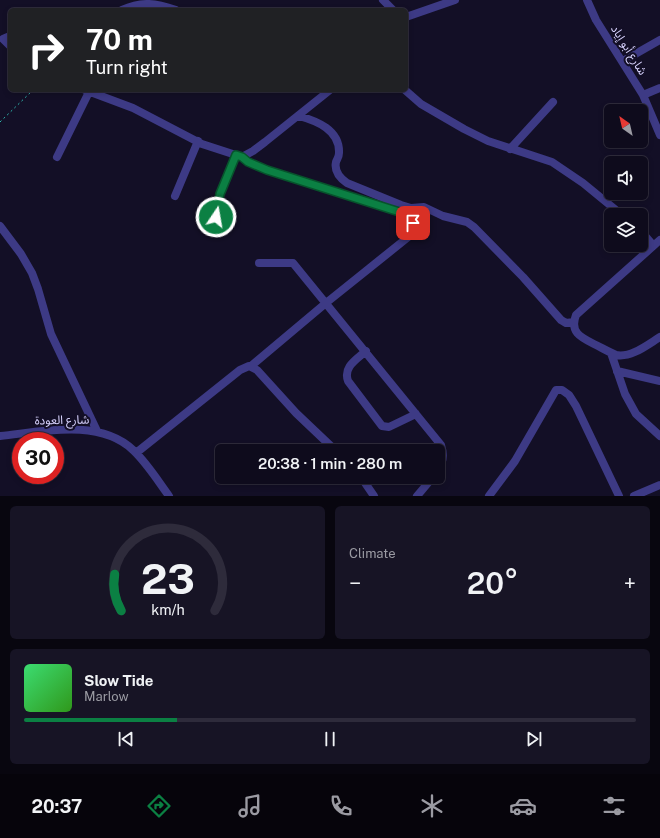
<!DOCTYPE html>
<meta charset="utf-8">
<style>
body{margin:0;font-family:"Public Sans","Noto Sans Arabic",sans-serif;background:#171425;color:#f1f3f6;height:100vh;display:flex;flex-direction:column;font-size:15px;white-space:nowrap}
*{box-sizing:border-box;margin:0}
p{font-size:13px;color:#9b9ba3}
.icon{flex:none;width:22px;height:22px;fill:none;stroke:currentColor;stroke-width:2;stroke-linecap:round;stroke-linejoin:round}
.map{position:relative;height:496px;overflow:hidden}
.sheet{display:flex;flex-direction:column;gap:10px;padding:10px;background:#08060f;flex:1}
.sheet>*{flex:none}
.top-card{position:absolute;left:8px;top:8px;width:400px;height:84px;border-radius:6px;box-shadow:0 2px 6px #0003,0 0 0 1px #2e2b3b;background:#202124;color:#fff;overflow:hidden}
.needle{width:26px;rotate:326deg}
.controls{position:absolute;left:604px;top:104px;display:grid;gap:8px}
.controls a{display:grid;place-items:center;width:44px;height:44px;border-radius:6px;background:#0e0b1c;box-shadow:0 2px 6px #0003,0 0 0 1px #2e2b3b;font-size:20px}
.speed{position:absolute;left:12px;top:432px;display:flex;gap:8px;font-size:20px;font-weight:700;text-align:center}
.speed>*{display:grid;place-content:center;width:52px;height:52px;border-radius:50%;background:#0e0b1c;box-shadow:0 2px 6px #0003,0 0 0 1px #2e2b3b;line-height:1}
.speed .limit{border:6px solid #d22;background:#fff;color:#111}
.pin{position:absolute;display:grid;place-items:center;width:34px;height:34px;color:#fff;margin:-17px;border-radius:8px;box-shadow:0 2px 6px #0006}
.me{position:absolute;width:44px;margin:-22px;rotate:12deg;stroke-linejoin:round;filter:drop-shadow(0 0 3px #0008)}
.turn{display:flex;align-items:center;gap:14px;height:84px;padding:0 12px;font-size:18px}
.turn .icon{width:52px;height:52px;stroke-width:2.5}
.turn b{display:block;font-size:28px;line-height:34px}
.big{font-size:30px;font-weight:600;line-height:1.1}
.sheet .card{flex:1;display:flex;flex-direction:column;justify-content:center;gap:6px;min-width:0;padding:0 14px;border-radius:6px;background:#171425}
.sheet .dial{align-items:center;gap:0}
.dial svg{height:104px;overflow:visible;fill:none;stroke:#2e2b3b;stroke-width:7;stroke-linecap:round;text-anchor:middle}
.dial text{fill:#f1f3f6;stroke:none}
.song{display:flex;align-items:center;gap:12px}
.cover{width:48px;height:48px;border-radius:6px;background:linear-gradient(135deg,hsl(140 70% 55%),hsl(110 70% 35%))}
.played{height:4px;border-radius:2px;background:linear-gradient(90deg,#0b8043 25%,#2e2b3b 25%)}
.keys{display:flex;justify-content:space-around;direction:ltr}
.heat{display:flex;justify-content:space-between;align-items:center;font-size:22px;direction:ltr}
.sheet .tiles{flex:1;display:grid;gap:10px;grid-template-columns:1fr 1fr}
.card:last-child{grid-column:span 2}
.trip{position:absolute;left:215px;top:444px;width:230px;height:40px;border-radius:6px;background:#0e0b1c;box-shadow:0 2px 6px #0003,0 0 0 1px #2e2b3b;font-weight:600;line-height:40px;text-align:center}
.menu{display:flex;height:64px;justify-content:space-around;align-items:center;background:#06040b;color:#9b9ba3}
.menu .icon{width:28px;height:28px}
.menu .on{color:#0b8043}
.menu b{font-size:18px;color:#f1f3f6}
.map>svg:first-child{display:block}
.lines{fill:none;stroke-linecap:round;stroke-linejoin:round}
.path{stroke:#2fb8b0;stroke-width:1;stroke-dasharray:2 3;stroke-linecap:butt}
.minor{stroke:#3d3a85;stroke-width:8}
.route-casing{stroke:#07532c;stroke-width:10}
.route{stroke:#0b8043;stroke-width:7}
.labels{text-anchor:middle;stroke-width:4;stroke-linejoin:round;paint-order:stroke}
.street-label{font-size:12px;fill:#d9d4ff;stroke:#130f26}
</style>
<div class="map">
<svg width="660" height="496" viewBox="0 0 660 496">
<rect width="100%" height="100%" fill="#130f26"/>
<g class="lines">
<!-- path -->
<path class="path" d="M 0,122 L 33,90"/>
<!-- minor -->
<path class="minor" d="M 383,0 L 393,10
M 587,0 L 596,20 L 643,95 L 660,135
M 122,10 C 142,1 156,3 176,10
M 406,17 L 455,0
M 10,36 L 3,39 L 10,46
M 623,61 L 660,40
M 85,90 L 133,108 L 202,144 L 242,157 L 253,151 L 265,142 L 330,90
M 405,90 L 421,104 L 464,129 L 488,141 L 552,162 L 583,183 L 622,215
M 643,95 L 660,88
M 299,116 C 317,121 340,130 339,153 C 339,157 337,159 336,162 C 334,171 340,178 347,183 L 401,205 L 411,208 L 424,207 L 443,216 L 467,222 L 474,227 L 523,277 L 561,320 L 566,323 L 574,322
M 510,149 L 553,102
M 57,157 L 89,92
M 242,157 L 249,162 L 267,170 L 409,215 L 417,230 L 326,303 L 251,366
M 175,196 L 198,141
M 0,226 L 21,254 L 32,273 L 38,289 L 51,334 L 97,431
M 213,228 L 220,194 L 236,155
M 641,231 L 653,245
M 660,240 L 576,315 C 569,333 582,338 596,345 C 602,348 609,352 616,355 C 631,358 647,345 660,337
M 259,263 L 293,263 L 441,445 C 444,454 443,463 438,470
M 366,351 C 356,360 343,367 348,381 L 382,426 L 389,427 L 416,414
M 611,353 L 625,394 L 636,414 L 660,436
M 617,371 L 660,381
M 0,436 C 41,432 99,418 133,450 C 147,463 158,481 169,496
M 136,453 L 240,370 L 249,366 L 257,370 L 296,413 L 336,451
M 361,477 L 374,496
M 417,496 L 433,477
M 489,496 L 515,461 L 556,390 L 562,390 L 569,395 L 576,406 L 619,496
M 634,496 L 660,485"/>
</g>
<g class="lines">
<!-- route casing -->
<g class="route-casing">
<path id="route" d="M 216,217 L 220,194 L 236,155 L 242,157 L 248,162 L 267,170 L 409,215 L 413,223"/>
</g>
<!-- route -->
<use href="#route" class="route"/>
</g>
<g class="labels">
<!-- street labels -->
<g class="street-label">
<text transform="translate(629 50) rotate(58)" y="4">شارع أبو إياد</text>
<text transform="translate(62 420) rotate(-1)" y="4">شارع العودة</text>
</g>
</g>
</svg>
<div class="controls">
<a><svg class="needle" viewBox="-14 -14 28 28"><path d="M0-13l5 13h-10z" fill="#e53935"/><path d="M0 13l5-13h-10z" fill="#9b9ba3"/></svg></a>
<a><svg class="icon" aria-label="sound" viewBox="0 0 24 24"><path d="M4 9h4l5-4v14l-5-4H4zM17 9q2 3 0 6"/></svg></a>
<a><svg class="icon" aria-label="layers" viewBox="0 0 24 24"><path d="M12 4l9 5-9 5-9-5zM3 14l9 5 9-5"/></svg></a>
</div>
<div class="speed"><div class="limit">30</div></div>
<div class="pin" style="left:413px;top:223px;background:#d93025"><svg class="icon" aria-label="arrive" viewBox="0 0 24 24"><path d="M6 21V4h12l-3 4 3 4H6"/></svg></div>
<svg class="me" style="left:216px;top:217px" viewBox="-20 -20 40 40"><circle r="17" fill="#0b8043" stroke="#fff" stroke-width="3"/><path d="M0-11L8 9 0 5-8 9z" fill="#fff"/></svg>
<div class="trip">20:38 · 1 min · 280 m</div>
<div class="top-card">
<div class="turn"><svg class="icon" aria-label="right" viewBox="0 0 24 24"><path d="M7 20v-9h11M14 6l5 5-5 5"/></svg><div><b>70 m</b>Turn right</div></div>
</div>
</div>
<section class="sheet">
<div class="tiles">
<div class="card dial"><svg viewBox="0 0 100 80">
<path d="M14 69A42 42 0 1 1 86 69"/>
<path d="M14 69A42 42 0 0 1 9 41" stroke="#0b8043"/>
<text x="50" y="56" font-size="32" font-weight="700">23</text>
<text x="50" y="72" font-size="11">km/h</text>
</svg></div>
<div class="card"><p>Climate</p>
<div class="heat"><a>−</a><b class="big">20°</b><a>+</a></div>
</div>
<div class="card">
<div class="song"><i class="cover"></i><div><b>Slow Tide</b><p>Marlow</p></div></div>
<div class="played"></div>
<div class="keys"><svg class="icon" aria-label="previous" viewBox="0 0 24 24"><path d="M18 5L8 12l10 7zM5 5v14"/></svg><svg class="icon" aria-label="pause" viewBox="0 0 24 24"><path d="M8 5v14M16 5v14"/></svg><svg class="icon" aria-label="next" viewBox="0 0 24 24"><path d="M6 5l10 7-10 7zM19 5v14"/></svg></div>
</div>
</div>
</section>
<nav class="menu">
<b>20:37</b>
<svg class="icon on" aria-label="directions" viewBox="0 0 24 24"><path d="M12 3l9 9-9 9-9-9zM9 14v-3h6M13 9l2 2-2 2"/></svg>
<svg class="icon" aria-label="music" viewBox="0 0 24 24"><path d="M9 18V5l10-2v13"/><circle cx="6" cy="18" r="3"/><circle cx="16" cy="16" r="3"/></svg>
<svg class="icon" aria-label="phone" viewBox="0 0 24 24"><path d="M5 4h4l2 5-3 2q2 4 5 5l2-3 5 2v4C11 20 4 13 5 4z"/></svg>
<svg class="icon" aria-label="climate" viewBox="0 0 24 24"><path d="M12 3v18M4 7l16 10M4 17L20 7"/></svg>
<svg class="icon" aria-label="car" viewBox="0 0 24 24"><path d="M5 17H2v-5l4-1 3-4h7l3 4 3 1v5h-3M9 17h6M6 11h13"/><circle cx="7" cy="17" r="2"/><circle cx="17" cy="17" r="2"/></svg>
<svg class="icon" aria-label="filters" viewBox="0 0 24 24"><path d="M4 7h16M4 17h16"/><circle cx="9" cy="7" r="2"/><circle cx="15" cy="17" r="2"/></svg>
</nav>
